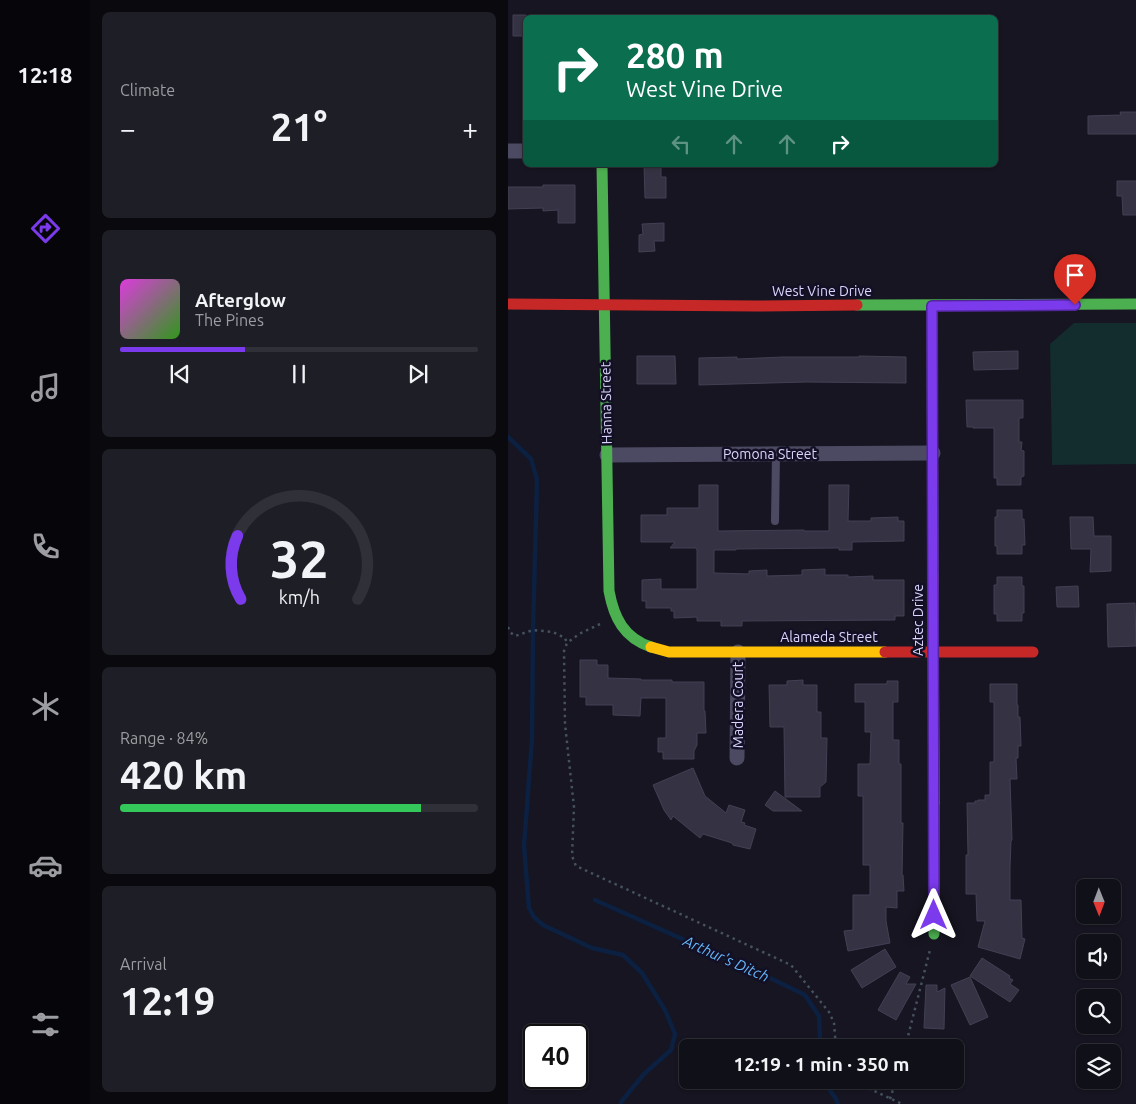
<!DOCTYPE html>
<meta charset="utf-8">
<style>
body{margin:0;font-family:Ubuntu,sans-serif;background:#1e1e26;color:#f1f3f6;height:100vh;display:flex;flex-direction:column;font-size:19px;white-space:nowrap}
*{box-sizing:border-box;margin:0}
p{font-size:16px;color:#9c9da2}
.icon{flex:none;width:28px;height:28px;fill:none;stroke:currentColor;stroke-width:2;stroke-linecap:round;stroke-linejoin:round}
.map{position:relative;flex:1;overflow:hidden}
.sheet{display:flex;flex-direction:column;gap:12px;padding:12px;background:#09090e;width:418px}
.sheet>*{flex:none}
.banner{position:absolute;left:15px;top:15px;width:475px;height:152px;border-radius:8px;box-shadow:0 1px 4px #0004,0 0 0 1px #303038;background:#0b6e4f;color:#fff;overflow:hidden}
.needle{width:32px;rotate:179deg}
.buttons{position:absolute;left:568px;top:879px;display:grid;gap:10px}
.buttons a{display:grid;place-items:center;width:45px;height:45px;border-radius:8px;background:#101019;box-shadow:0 1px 4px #0004,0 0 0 1px #303038;font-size:25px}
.speed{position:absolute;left:15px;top:1024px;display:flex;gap:10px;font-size:25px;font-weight:700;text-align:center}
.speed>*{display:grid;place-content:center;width:65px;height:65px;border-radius:50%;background:#101019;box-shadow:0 1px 4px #0004,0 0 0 1px #303038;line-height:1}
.speed .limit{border:2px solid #111;border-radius:8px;background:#fff;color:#111}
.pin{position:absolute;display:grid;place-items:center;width:42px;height:42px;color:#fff;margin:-51px -21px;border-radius:50% 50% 50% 0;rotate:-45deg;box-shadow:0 0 5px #0007}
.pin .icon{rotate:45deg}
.me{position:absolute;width:55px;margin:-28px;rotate:0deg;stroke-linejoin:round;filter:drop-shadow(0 0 4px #0008)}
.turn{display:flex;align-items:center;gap:18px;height:105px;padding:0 20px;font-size:22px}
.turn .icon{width:65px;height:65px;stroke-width:2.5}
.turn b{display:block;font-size:35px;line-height:42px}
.lanes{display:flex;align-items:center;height:48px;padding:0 20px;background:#0003;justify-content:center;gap:25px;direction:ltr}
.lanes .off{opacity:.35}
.big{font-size:38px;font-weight:600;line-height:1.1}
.sheet .widget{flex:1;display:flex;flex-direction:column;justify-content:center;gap:8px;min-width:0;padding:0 18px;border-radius:8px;background:#1e1e26}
.sheet .dial{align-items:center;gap:0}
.dial svg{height:130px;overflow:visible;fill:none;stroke:#303038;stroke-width:7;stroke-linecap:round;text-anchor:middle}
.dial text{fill:#f1f3f6;stroke:none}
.song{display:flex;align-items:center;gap:15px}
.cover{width:60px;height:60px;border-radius:8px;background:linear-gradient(135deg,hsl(300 70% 55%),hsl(110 70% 35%))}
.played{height:5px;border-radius:2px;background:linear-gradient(90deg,#7c3aed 35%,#303038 35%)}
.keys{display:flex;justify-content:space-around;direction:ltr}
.heat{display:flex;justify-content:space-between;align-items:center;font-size:28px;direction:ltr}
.charge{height:8px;border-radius:4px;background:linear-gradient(90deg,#34c759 84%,#303038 0)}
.trip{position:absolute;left:171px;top:1039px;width:285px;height:50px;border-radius:8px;background:#101019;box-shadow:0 1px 4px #0004,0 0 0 1px #303038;font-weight:600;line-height:50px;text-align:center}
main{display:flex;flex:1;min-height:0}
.menu{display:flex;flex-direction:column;width:90px;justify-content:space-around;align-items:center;background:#06060a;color:#9c9da2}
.menu .icon{width:35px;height:35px}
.menu .current{color:#7c3aed}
.menu b{font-size:22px;color:#f1f3f6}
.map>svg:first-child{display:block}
.green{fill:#132c2d}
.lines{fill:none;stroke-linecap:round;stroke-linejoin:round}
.stream{stroke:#0c2041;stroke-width:4.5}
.building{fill:#353343;stroke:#434055}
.path{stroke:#45515e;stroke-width:2.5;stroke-dasharray:2.5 4;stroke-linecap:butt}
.lane{stroke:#4b4a62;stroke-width:8}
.street{stroke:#4b4a62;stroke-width:15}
.fast{stroke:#4caf50;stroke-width:11}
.slow{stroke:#ffc107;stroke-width:11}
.jam{stroke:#c62828;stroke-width:11}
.route-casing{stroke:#51269a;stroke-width:12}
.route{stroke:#7c3aed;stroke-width:9}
.labels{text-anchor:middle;stroke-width:5;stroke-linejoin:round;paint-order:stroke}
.street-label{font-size:14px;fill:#dad6fe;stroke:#131026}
.water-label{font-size:15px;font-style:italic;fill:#66b8fc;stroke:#131026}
</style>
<main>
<nav class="menu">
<b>12:18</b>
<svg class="icon current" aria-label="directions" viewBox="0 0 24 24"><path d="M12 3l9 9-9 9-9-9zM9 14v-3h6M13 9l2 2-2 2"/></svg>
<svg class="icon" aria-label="music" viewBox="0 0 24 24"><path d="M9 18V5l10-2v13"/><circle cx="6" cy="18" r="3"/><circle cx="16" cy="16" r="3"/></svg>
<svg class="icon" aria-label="phone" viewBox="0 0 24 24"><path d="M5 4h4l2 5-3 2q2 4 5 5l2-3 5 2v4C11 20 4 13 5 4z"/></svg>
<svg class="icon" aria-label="climate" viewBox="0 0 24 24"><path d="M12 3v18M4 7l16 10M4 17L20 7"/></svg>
<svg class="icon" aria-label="car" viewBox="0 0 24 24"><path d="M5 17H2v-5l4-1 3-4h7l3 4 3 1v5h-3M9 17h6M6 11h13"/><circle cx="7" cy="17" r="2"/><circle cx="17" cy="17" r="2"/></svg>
<svg class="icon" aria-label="filters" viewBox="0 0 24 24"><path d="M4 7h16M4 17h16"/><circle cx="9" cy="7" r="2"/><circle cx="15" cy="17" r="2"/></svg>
</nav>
<section class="sheet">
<div class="widget"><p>Climate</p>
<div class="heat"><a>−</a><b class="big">21°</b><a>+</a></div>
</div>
<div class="widget">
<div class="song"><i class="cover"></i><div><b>Afterglow</b><p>The Pines</p></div></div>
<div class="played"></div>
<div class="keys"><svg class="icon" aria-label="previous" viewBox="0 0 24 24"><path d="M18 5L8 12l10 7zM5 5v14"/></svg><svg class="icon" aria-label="pause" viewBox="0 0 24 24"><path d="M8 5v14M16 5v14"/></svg><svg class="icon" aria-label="next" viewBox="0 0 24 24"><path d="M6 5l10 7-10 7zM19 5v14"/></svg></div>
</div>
<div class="widget dial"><svg viewBox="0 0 100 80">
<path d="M14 69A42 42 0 1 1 86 69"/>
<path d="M14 69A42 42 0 0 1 12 30" stroke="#7c3aed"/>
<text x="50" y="56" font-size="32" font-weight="700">32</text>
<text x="50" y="72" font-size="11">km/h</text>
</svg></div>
<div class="widget"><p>Range · 84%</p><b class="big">420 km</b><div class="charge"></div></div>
<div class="widget"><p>Arrival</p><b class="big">12:19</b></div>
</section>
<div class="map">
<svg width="629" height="1104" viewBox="0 0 629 1104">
<rect width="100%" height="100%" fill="#161521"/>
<!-- green -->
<path class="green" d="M 566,323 L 628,323 L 628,464 L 544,465 L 542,344 Z"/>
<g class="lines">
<!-- stream -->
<path class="stream" d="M 0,437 L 23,459 L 29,480 L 25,630 L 24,739 L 16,846 L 21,908 L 26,917 L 35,925 L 84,948 L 115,955 L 134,973 L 157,1010 L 167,1034 L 163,1050 L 136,1074 L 113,1102 L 113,1104
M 87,900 L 264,979 L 297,995 L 311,1016 L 312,1038 L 309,1048
M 315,1080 L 328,1099 L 330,1104"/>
</g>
<!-- building -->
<path class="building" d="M 5,15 L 18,15 L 18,36 L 5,36 Z
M 612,112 L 629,112 L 629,134 L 580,134 L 580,116 L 613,115 Z
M 136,165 L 153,165 L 153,177 L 158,177 L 158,198 L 137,198 Z
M 609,181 L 629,181 L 629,215 L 615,215 L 614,196 L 609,196 Z
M 35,185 L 67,185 L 67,223 L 50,223 L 50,210 L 35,211 L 35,208 L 0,209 L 0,187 L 35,187 Z
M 156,223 L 156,241 L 146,241 L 147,251 L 131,252 L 131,235 L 135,234 L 134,224 Z
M 510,351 L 510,369 L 466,370 L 465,352 Z
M 129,356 L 167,356 L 168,384 L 129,384 Z
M 351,356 L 398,357 L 398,383 L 298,382 L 191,385 L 191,358 L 229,357 L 229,359 L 275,357 L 351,357 Z
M 458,400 L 515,400 L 515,418 L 511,418 L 511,442 L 514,442 L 513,450 L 516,451 L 516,476 L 513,477 L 513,485 L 489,485 L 489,478 L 486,478 L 486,428 L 465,428 L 465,427 L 459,427 Z
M 191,485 L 210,485 L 210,531 L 296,530 L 296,531 L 321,531 L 321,485 L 341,485 L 340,521 L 363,521 L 363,518 L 390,517 L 390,521 L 396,521 L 396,541 L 344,542 L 344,550 L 331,550 L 331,548 L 228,549 L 228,550 L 206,550 L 206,573 L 241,574 L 241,571 L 259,570 L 259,576 L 294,575 L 294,570 L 317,569 L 317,575 L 340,575 L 340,577 L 365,576 L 365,580 L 396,580 L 396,616 L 387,616 L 387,620 L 234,621 L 234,626 L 213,626 L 213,621 L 189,621 L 189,617 L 166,618 L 166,611 L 163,611 L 163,608 L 138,608 L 138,601 L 134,601 L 134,580 L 153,579 L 153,589 L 189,589 L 189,550 L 188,548 L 162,548 L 167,542 L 133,542 L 133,515 L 159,515 L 159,508 L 191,508 Z
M 489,510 L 514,510 L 514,519 L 516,519 L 517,545 L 514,545 L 514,554 L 489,554 L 489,546 L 487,546 L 487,517 L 489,517 Z
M 562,517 L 585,517 L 586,536 L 603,536 L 603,571 L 582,572 L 583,549 L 563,549 Z
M 489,577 L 514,577 L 514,586 L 516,586 L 516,613 L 514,613 L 514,621 L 489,621 L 489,614 L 486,614 L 486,585 L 489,585 Z
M 570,586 L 571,607 L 549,607 L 548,587 Z
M 627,603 L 628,646 L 600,647 L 599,604 Z
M 72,660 L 89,660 L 89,665 L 100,665 L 100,678 L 133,679 L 133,680 L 164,680 L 164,682 L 196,682 L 196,711 L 197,711 L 198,733 L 189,733 L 189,745 L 186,751 L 186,759 L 155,759 L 155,752 L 150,752 L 150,738 L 158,738 L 158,698 L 133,698 L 132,716 L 105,715 L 105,705 L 78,705 L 78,697 L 72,697 Z
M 295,680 L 295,685 L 309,685 L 309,712 L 313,712 L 313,738 L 319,738 L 318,782 L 312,787 L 312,797 L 277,797 L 276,727 L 262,727 L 261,685 L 279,685 L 279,681 Z
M 379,681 L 390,681 L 390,702 L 385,702 L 385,740 L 391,740 L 391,764 L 393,764 L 393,823 L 395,823 L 394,875 L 395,875 L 396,891 L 389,891 L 389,908 L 378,907 L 378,921 L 382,943 L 340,951 L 336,931 L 345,930 L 345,895 L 362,895 L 362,865 L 355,865 L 355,796 L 350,796 L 350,764 L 362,764 L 363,732 L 357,732 L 357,702 L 347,702 L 347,684 L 379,684 Z
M 482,684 L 509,684 L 509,705 L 510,705 L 510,717 L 512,717 L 513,746 L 510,746 L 510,758 L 508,758 L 509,779 L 502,779 L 504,840 L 503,841 L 502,867 L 502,900 L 513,900 L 514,938 L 517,939 L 512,959 L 470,947 L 477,921 L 469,921 L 468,894 L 458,894 L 458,855 L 460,855 L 459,803 L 467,803 L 467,801 L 470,801 L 470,800 L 477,800 L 477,795 L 482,795 L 482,762 L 486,762 L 486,702 L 482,702 Z
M 185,768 L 197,796 L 218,813 L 221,805 L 237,810 L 233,822 L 237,823 L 236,825 L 248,829 L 242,849 L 225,845 L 224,843 L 195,834 L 192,838 L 165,816 L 163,820 L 156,810 L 145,785 Z
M 267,791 L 294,811 L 265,811 L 257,805 Z
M 377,949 L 388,967 L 354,988 L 343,970 Z
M 474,958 L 502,976 L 501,978 L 505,980 L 502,984 L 511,990 L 502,1002 L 462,976 Z
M 392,972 L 402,977 L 398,984 L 408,984 L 388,1020 L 370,1010 Z
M 462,977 L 480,1017 L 462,1025 L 443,985 Z
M 418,985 L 429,985 L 429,992 L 437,988 L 436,1029 L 416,1028 Z"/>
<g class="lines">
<!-- path -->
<path class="path" d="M 92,624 L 71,634 L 59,643 L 56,651 L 57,724 L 66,807 L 64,856 L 68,866 L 283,965 L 321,1012 L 326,1023 L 328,1048
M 0,627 L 2,632 L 7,636 L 25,630 L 45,632 L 57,638 L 59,643
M 397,1048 L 422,950
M 343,1080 L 394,1104
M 382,1099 L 388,1080"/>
<!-- lane -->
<path class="lane" d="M 267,521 L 268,454"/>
<!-- street -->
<path class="street" d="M 0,151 L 18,151
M 99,455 L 425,453
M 229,758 L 230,652"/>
<!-- fast -->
<path class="fast" d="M 94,165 L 101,591 C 106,618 116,638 143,647
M 349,305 L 629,304
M 424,306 L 425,575
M 426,803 L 426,934"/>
<!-- slow -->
<path class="slow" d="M 425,575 L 426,803
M 143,647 L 161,652 L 377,652"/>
<!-- jam -->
<path class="jam" d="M 0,304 L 248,306 L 349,305
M 377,652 L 525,652"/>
</g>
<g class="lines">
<!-- route casing -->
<g class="route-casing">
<path id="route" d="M 426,915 L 424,306 L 567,305"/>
</g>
<!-- route -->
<use href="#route" class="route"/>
</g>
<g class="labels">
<!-- street labels -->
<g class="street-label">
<text x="314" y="296">West Vine Drive</text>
<text transform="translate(98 403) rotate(-91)" y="5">Hanna Street</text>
<text x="262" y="459">Pomona Street</text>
<text transform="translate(410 620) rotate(-90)" y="5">Aztec Drive</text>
<text x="321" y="642">Alameda Street</text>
<text transform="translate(230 705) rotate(-90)" y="5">Madera Court</text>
</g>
<!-- water labels -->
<g class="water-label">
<text transform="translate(218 959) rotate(24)" y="5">Arthur's Ditch</text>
</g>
</g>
</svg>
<div class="buttons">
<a><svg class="needle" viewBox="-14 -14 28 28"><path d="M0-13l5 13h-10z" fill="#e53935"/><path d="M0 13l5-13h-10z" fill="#9c9da2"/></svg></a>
<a><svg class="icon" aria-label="sound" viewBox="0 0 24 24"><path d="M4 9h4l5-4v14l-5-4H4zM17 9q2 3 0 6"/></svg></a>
<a><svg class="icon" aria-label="search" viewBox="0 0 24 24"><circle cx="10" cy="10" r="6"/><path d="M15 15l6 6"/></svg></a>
<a><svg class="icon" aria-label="layers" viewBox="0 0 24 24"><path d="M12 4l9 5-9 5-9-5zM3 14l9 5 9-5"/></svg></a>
</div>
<div class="speed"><div class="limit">40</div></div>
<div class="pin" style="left:567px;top:305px;background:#d93025"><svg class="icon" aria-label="arrive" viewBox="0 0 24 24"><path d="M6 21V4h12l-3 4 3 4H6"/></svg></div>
<svg class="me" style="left:426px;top:915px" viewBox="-20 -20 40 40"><path d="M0-17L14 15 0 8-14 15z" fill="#7c3aed" stroke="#fff" stroke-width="4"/></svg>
<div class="trip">12:19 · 1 min · 350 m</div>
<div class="banner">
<div class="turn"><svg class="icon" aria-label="right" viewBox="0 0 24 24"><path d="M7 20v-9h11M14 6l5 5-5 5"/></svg><div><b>280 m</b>West Vine Drive</div></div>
<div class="lanes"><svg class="icon off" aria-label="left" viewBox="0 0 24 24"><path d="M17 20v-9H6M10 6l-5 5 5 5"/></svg><svg class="icon off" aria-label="ahead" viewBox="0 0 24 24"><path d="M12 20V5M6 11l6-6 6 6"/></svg><svg class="icon off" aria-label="ahead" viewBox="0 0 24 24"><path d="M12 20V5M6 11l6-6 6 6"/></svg><svg class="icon" aria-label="right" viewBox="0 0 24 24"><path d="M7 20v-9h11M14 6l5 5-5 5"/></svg></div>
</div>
</div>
</main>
